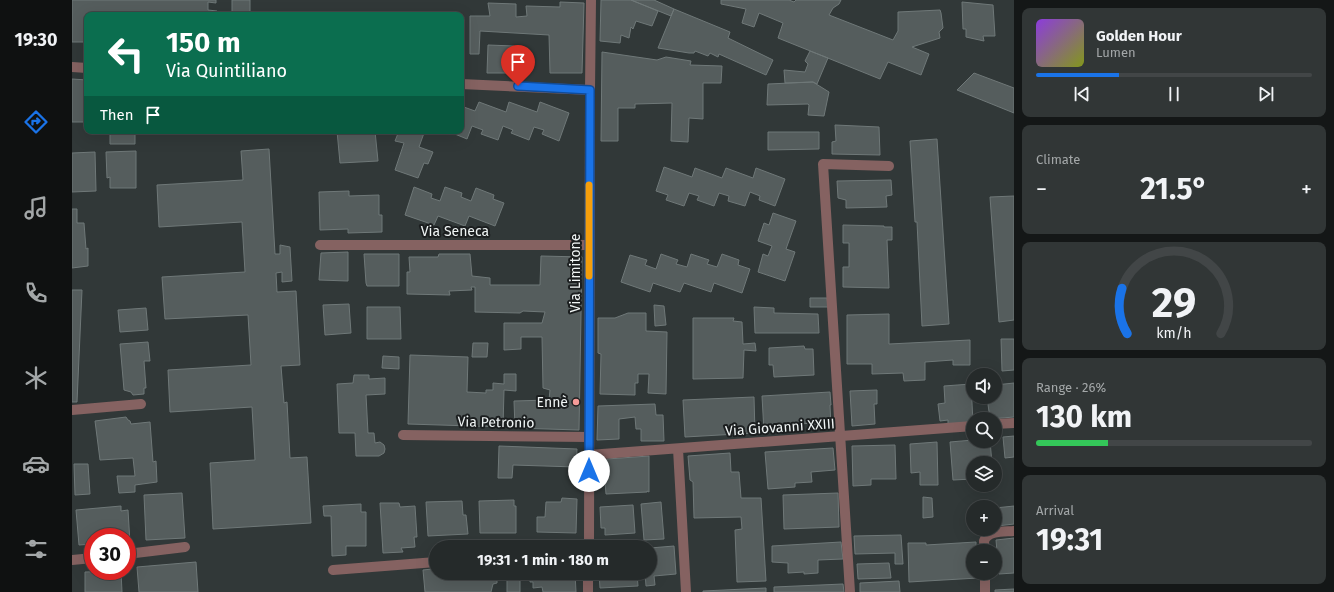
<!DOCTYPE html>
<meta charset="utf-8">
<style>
body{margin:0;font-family:"Fira Sans",sans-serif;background:#313636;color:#f1f3f6;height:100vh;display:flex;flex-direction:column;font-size:15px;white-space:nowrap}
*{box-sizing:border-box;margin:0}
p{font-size:13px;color:#a3a7a8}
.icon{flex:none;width:22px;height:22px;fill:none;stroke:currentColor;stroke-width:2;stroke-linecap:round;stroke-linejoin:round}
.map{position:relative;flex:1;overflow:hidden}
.drawer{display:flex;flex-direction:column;gap:8px;padding:8px;background:#141717;width:320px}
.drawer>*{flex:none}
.top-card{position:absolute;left:12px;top:12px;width:380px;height:122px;border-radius:8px;box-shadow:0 4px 16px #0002,0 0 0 1px #424647;background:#0b6e4f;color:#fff;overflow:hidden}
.tools{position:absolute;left:894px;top:368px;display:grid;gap:8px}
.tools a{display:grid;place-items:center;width:36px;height:36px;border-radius:50%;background:#252a2a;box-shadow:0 4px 16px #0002,0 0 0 1px #424647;font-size:20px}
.speed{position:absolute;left:12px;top:528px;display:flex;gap:8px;font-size:20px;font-weight:700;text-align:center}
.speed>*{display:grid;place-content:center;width:52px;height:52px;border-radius:50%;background:#252a2a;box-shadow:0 4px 16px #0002,0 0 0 1px #424647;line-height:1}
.speed .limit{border:6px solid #d22;background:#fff;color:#111}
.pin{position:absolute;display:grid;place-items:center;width:34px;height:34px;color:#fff;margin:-41px -17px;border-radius:50% 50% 50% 0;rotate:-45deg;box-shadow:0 0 4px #0007}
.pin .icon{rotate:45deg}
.me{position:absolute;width:44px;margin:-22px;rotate:0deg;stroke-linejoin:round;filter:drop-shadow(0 0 3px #0008)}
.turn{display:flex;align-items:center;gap:14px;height:84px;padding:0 16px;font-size:18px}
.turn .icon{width:52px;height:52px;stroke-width:2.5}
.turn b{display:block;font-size:28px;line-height:34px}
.then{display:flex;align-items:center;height:38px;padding:0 16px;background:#0003;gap:8px;font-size:15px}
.big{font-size:30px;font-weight:700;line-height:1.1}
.drawer .tile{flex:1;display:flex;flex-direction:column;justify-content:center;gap:6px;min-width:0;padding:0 14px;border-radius:8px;background:#313636}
.drawer .dial{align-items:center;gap:0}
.dial svg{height:104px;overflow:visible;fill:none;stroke:#424647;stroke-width:7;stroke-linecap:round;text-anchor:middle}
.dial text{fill:#f1f3f6;stroke:none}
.song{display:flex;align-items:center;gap:12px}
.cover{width:48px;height:48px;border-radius:6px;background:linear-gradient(135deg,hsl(270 70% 55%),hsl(70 70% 35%))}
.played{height:4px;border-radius:2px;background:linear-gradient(90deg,#1a73e8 30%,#424647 30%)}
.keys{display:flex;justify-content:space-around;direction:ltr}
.heat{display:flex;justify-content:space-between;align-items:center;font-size:22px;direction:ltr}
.charge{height:6px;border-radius:3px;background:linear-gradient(90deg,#34c759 26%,#424647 0)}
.trip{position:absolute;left:357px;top:540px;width:228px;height:40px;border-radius:20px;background:#252a2a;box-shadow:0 4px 16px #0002,0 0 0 1px #424647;font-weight:700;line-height:40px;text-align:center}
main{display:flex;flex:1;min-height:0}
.tabs{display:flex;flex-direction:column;width:72px;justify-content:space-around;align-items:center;background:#0f1111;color:#a3a7a8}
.tabs .icon{width:28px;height:28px}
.tabs .selected{color:#1a73e8}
.tabs b{font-size:18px;color:#f1f3f6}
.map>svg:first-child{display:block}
.building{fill:#555d5d;stroke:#6f7878}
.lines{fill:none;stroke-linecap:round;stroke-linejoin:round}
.street{stroke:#856261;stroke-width:10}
.route-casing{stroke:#114b97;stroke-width:10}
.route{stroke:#1a73e8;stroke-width:7}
.slow{stroke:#f59e0b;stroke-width:7}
.poi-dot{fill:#f59b98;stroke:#1b1e1f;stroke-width:1.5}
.labels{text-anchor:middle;stroke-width:4;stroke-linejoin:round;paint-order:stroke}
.street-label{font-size:14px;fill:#f0f5f5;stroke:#1b1e1f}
.poi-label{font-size:14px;fill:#f0f5f5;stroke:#1b1e1f;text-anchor:end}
</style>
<main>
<nav class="tabs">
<b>19:30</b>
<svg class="icon selected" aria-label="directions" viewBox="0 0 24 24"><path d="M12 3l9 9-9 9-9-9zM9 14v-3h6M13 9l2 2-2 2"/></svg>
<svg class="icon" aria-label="music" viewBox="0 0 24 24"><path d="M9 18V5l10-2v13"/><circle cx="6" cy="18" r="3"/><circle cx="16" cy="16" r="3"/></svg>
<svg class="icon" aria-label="phone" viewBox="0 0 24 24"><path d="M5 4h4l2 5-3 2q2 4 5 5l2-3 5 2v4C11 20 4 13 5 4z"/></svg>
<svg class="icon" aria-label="climate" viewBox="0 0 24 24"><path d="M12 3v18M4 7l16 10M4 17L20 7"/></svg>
<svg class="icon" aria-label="car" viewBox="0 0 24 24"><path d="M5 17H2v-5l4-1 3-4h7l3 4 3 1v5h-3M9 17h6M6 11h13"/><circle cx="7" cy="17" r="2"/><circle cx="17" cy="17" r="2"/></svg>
<svg class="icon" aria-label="filters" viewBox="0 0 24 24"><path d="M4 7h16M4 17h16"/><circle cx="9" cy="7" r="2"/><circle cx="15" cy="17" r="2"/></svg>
</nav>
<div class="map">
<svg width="942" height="592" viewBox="0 0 942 592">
<rect width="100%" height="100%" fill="#313838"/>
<!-- building -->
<path class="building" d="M 0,0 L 144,0 L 144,3 L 136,2 L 136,10 L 145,11 L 144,15 L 15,15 L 15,42 L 0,42 Z
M 160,0 L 178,0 L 178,12 L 160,12 Z
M 529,0 L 559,0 L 586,11 L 580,26 L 564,21 L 561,29 L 559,27 L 557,38 L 549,35 L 548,43 L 528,41 Z
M 559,0 L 582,0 L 602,9 L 599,16 Z
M 649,0 L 717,0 L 722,2 L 724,0 L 769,0 L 767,4 L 761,8 L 757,15 L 821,40 L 826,31 L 826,12 L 868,10 L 869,13 L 871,28 L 867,32 L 868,38 L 840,47 L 857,54 L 849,75 L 816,62 L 808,79 L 706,38 L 711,23 L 687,13 L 682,27 L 670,23 L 674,9 L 649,4 Z
M 488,2 L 512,3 L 510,73 L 478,73 L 477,35 L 408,31 L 407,54 L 398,54 L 398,16 L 418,16 L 416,3 L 444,4 L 444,17 L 455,16 L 454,6 L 488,7 Z
M 890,2 L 921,5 L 923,36 L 911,36 L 912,41 L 894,37 L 894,29 L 891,29 Z
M 602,9 L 658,32 L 656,38 L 701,60 L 694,75 L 647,54 L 646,57 L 638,53 L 636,56 L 623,51 L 622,53 L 617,53 L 586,48 Z
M 416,45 L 442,46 L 442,73 L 415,73 Z
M 738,51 L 756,58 L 745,84 L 741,82 L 713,83 L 712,70 L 733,72 L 736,64 L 733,61 Z
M 530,52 L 585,60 L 594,57 L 619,61 L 618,65 L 650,66 L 649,83 L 631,83 L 631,119 L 617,118 L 616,142 L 599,141 L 600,103 L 563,104 L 563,108 L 546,108 L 546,141 L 529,141 Z
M 902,73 L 942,88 L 942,113 L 885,90 Z
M 0,79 L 15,80 L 15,122 L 0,122 Z
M 741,82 L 757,92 L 752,116 L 736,115 L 737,105 L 736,104 L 695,105 L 696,84 Z
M 407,102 L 434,112 L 437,102 L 465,112 L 468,102 L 497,113 L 487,141 L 470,134 L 472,130 L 462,127 L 457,140 L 439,133 L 441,130 L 431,126 L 426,140 L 409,134 L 411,130 L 400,126 L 395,139 L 378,132 L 378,131 L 389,131 L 389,106 L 403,111 Z
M 763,125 L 807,127 L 808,155 L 760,154 L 760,142 L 764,141 Z
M 38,131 L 63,131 L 63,144 L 38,144 Z
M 265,131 L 303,131 L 306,161 L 268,163 Z
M 327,131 L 357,131 L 356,134 L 352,133 L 347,147 L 361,152 L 356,164 L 352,163 L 346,178 L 323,170 L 332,143 L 323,141 Z
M 696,132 L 747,132 L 747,149 L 696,150 Z
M 865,139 L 877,324 L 850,326 L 845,222 L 843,222 L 838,141 Z
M 197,149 L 203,254 L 208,254 L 208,245 L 218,247 L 220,281 L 210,282 L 210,272 L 204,273 L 205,292 L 224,291 L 228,365 L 209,366 L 212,403 L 215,402 L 218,458 L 235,457 L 239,523 L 141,529 L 138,463 L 183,460 L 180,407 L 98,412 L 96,370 L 179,365 L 176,315 L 93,319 L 90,277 L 173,272 L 170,222 L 87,227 L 85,185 L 171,180 L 169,151 Z
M 64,151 L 64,188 L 38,188 L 38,177 L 35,178 L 34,152 Z
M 23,152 L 24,191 L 0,192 L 0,153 Z
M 592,167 L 620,177 L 623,168 L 650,178 L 654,168 L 681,178 L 684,168 L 713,179 L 703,206 L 687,200 L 688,196 L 678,192 L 673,206 L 656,201 L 657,196 L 647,193 L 642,206 L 625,200 L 627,196 L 617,193 L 612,206 L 594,200 L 596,195 L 584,191 Z
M 819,180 L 820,195 L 814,196 L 815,207 L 774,208 L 774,200 L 766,198 L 765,181 Z
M 342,187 L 360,194 L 359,198 L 368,201 L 373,187 L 390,193 L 389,197 L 399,201 L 404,188 L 422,195 L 421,199 L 432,203 L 423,226 L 397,216 L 393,226 L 366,216 L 362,225 L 333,215 Z
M 277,191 L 277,196 L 307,195 L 307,215 L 310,215 L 310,232 L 276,233 L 276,229 L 248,230 L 247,192 Z
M 942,196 L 942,320 L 927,322 L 918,197 Z
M 0,209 L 5,209 L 5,223 L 12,223 L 14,249 L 16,248 L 16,266 L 0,268 Z
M 701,213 L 724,221 L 714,249 L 723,252 L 713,281 L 686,272 L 691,254 L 696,256 L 700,246 L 686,241 L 692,223 L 697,225 Z
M 771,225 L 812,226 L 812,227 L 820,227 L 820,240 L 815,240 L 817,288 L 771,287 L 771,267 L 777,267 L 777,243 L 771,243 Z
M 276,252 L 276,281 L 247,280 L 249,253 Z
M 292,254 L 327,254 L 327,286 L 295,286 L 294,283 Z
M 367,254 L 398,254 L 400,276 L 418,278 L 418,285 L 468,285 L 469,256 L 510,257 L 507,430 L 443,428 L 442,401 L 477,400 L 478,390 L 471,388 L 470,337 L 449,337 L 449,349 L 432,350 L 432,323 L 470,323 L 473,312 L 451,311 L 448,313 L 403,312 L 403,287 L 399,287 L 400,290 L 377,291 L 378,295 L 335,294 L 335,272 L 338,272 L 337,257 L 366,257 Z
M 589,254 L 606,260 L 604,264 L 615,267 L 619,254 L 637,260 L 635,264 L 645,267 L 650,254 L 667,260 L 666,265 L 678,269 L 670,293 L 642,283 L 639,292 L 612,283 L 608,292 L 581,283 L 578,292 L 549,282 L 558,255 L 575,260 L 573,265 L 584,269 Z
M 0,290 L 10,290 L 5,402 L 0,402 Z
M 738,298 L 755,298 L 756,307 L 738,307 Z
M 277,304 L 279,333 L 253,335 L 251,305 Z
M 582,305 L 592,306 L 594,325 L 583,326 Z
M 295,307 L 328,307 L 329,339 L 295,339 Z
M 682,307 L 702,308 L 702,313 L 746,314 L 747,333 L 683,333 Z
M 74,308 L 76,330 L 48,332 L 46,310 Z
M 556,313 L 574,313 L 574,331 L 595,332 L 594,394 L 576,393 L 577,374 L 566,374 L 566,383 L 563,383 L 563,395 L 528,394 L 529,354 L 526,353 L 526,318 L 543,318 Z
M 817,314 L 817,344 L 898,340 L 898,365 L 881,365 L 881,360 L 853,362 L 853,380 L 832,381 L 831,373 L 800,374 L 800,364 L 775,364 L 775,315 Z
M 621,318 L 662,318 L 661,321 L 670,322 L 671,344 L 683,343 L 684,351 L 672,350 L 671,378 L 621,379 Z
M 929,339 L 942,339 L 942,370 L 930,371 Z
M 76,342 L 78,361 L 72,361 L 74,388 L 72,388 L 72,394 L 61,395 L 59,392 L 52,390 L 48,344 Z
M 401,343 L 416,343 L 415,357 L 400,357 Z
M 732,346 L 733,349 L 741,349 L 742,375 L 702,377 L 701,365 L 697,365 L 697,348 Z
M 338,355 L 396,357 L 395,392 L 414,393 L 414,390 L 421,390 L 421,383 L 432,384 L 432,374 L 444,374 L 444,391 L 432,390 L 431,427 L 336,424 Z
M 311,356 L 327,357 L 327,369 L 310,368 Z
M 282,375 L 297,375 L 297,379 L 313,378 L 313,394 L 294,395 L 296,433 L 302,433 L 303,443 L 308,442 L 312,445 L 313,449 L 312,453 L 307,456 L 284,456 L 283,433 L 267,433 L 265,384 L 281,383 Z
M 942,383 L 942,417 L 918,419 L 915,397 L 923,397 L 923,385 Z
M 899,384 L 901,422 L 876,424 L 876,420 L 868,421 L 866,404 L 873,403 L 872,386 Z
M 805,390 L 805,404 L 802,404 L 803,424 L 780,426 L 778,391 Z
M 758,392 L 759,405 L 758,405 L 759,427 L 743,428 L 743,423 L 709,425 L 709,431 L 692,432 L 690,396 Z
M 682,397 L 683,433 L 613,437 L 611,400 Z
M 583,404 L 584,415 L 591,415 L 592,441 L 569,441 L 569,429 L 564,429 L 563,417 L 547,419 L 547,439 L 525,440 L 526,406 Z
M 54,417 L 56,420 L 58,421 L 59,424 L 78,422 L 81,462 L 84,461 L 85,482 L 63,485 L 63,492 L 47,493 L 45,476 L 63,476 L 61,458 L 28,460 L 23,421 Z
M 942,436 L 942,457 L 933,458 L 931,437 Z
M 901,440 L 918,441 L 920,463 L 901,463 L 901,479 L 881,480 L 878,442 Z
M 865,442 L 866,485 L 848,485 L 848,472 L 839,473 L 838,444 Z
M 823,445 L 824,479 L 799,479 L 799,485 L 781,486 L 780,446 Z
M 427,446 L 505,449 L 504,467 L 441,465 L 440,478 L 426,478 Z
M 761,448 L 763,470 L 739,472 L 740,482 L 723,483 L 723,487 L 696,489 L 693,452 Z
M 658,453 L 659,472 L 667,472 L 669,498 L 689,498 L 694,581 L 665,582 L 663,530 L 670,529 L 669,517 L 622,518 L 621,482 L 618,480 L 616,456 Z
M 577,456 L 577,492 L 575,491 L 575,492 L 534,494 L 533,482 L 529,481 L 529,468 L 535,469 L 535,459 Z
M 2,464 L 16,464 L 18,494 L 3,495 Z
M 110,493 L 113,538 L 74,540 L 72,495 Z
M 766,493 L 767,527 L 712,529 L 711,495 Z
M 851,497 L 860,498 L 861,517 L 851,518 Z
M 490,498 L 505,499 L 504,533 L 465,532 L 465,517 L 473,517 L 474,502 L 489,502 Z
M 442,500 L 442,506 L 444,506 L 444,533 L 408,533 L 407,501 Z
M 390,501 L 391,515 L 394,515 L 396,534 L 356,536 L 354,502 Z
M 589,502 L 592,539 L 572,540 L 569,504 Z
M 308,503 L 327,503 L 328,507 L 343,506 L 345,537 L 342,537 L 343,547 L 329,548 L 331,552 L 311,553 Z
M 289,504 L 289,512 L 294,512 L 294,546 L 274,546 L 274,555 L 260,556 L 259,516 L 252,516 L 251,506 Z
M 561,505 L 563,533 L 533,535 L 533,528 L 529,528 L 528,507 Z
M 49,506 L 49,511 L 56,510 L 58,543 L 55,544 L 55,537 L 21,537 L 21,544 L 7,545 L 4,510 Z
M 942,506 L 942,524 L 925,526 L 923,508 Z
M 829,535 L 831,564 L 823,564 L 823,553 L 783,554 L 782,536 Z
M 942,538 L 942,573 L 927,574 L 924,540 Z
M 769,542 L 771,559 L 746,560 L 746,573 L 732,574 L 732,572 L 716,573 L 716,563 L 700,562 L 700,546 Z
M 904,542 L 904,551 L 901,551 L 901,573 L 906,573 L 906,578 L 837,582 L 836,543 L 854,543 L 854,545 Z
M 602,546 L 604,574 L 582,576 L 583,585 L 574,586 L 573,573 L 578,573 L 578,548 Z
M 124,562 L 126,592 L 67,592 L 65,567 Z
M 817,563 L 819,578 L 786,579 L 785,564 Z
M 360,567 L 364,567 L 364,573 L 425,573 L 425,583 L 421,584 L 419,592 L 353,592 L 351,570 L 360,569 Z
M 49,571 L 50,592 L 13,592 L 13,572 Z
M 435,573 L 448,573 L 448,592 L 435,592 Z
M 458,573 L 503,573 L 504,592 L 471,592 L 470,587 L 461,588 L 461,582 L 458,582 Z
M 527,573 L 565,573 L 566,586 L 528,588 Z
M 827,581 L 828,592 L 788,592 L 788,583 Z
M 771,584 L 772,592 L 702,592 L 702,587 Z
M 694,588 L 694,592 L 631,592 L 631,591 Z
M 942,589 L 942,592 L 923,592 L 923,590 Z"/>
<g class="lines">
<!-- street -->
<path class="street" d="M 0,67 L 15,68
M 389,84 L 518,90
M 248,245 L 517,245
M 0,410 L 69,404
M 923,424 L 942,423
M 331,435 L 517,437
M 606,449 L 614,592
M 517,455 L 901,426
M 517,547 L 518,90 L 519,0
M 913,551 C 913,548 912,544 912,541 C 916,530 933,532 942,531
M 55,554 L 113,547
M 0,560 L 21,558
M 261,570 L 364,562
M 913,573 L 913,592
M 516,592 L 516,573
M 778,592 L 751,164 L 817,166"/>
</g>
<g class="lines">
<!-- route casing -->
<g class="route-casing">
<path id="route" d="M 446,86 L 518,90 L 517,471"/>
</g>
<!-- route -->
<use href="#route" class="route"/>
<!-- slow -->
<path class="slow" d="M 517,276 L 517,185"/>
</g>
<!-- markers -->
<circle class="poi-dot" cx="504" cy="402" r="4"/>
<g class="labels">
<!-- street labels -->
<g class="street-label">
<text x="383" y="236">Via Seneca</text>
<text transform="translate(503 273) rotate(-90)" y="5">Via Limitone</text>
<text transform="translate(424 422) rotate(1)" y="5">Via Petronio</text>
<text transform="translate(708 427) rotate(-4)" y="5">Via Giovanni XXIII</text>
</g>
<!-- poi labels -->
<g class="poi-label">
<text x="496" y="407">Ennè</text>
</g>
</g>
</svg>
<div class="tools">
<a><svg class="icon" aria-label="sound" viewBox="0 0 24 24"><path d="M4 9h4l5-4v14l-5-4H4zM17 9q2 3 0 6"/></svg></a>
<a><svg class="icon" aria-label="search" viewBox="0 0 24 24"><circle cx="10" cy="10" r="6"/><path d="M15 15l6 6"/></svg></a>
<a><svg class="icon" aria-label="layers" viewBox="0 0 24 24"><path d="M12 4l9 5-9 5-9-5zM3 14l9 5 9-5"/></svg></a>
<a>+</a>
<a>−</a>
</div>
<div class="speed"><div class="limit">30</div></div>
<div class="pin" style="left:446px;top:86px;background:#d93025"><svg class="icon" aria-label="arrive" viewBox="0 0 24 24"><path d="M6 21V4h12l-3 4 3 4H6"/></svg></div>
<svg class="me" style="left:517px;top:471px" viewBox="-20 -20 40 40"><circle r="19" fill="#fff"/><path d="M0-13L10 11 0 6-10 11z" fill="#1a73e8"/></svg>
<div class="trip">19:31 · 1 min · 180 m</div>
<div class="top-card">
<div class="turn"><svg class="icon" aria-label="left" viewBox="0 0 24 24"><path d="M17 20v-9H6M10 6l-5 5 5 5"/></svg><div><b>150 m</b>Via Quintiliano</div></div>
<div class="then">Then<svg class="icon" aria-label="arrive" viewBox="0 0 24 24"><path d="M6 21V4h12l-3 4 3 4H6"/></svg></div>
</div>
</div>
<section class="drawer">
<div class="tile">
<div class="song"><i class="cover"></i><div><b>Golden Hour</b><p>Lumen</p></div></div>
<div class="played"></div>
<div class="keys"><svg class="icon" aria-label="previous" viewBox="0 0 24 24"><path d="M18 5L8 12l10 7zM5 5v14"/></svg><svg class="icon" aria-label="pause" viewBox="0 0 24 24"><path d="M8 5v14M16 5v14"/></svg><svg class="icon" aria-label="next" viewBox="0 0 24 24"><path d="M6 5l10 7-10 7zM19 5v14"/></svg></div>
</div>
<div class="tile"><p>Climate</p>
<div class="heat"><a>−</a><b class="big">21.5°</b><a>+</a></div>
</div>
<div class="tile dial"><svg viewBox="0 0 100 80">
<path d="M14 69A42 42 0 1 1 86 69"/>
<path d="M14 69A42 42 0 0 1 10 34" stroke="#1a73e8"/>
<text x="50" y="56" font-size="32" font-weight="700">29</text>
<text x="50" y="72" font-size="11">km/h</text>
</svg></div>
<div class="tile"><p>Range · 26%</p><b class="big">130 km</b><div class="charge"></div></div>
<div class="tile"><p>Arrival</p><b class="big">19:31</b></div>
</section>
</main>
